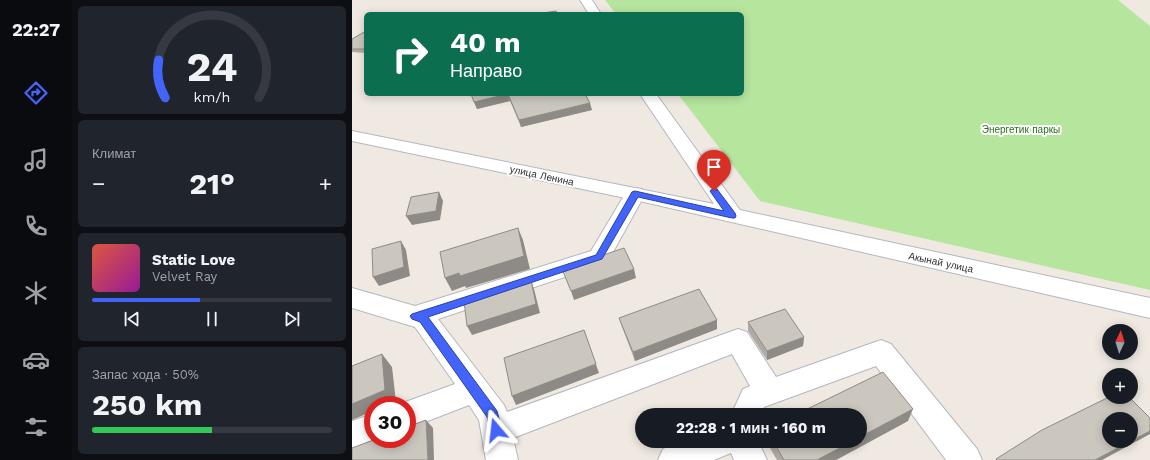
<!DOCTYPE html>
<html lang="ru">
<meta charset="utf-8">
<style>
body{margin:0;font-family:"Work Sans",sans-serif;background:#20242c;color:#f1f3f6;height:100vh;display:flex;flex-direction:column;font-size:15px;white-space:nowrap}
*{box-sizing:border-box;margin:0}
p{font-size:13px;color:#9ea1a6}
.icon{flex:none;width:22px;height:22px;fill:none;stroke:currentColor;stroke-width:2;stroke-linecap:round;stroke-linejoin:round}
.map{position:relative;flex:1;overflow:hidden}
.sheet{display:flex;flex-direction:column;gap:6px;padding:6px;background:#0d0f14;width:280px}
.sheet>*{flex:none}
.banner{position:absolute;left:12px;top:12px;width:380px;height:84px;border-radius:6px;box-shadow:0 2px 10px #0003;background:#0b6e4f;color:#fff;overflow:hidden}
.needle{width:26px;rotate:4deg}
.fabs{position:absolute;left:750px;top:324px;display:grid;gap:8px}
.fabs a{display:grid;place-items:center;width:36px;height:36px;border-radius:50%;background:#171b24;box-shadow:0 2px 10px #0003;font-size:20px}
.speed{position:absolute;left:12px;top:396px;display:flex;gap:8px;font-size:20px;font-weight:700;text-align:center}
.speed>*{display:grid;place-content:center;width:52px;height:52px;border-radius:50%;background:#171b24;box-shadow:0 2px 10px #0003;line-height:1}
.speed .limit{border:6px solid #d22;background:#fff;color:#111}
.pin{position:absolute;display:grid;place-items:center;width:34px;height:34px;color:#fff;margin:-41px -17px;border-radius:50% 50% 50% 0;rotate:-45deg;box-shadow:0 0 4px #0007}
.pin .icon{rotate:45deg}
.me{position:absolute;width:44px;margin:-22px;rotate:343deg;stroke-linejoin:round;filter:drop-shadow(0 0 3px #0008)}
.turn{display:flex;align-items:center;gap:14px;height:84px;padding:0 20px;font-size:18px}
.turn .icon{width:52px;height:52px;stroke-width:2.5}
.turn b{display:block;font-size:28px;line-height:34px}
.big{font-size:30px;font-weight:700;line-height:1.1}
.sheet .widget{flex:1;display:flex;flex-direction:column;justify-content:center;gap:6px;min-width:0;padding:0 14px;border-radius:6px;background:#20242c}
.sheet .dial{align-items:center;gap:0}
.dial svg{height:104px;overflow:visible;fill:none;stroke:#363941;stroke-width:7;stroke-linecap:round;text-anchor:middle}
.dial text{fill:#f1f3f6;stroke:none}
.song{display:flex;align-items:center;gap:12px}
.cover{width:48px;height:48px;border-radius:6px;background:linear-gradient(135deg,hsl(10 70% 55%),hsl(300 70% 35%))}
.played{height:4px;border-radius:2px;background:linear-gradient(90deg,#4264fb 45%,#363941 45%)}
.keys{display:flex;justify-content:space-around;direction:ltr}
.heat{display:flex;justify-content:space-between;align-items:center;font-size:22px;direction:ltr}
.charge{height:6px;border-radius:3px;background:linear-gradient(90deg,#34c759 50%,#363941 0)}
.trip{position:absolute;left:283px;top:408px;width:232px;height:40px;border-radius:20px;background:#171b24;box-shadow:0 2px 10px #0003;font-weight:700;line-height:40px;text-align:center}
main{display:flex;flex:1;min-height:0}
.menu{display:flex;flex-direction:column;width:72px;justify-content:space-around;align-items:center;background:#090b0e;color:#9ea1a6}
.menu .icon{width:28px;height:28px}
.menu .active{color:#4264fb}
.menu b{font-size:18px;color:#f1f3f6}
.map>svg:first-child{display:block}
.green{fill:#b6e59e}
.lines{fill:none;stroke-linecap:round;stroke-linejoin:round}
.minor-casing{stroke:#b4b7c1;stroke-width:2}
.secondary-casing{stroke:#b4b7c1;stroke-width:2}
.minor{fill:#fff;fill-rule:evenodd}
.secondary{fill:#fff;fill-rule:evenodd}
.wall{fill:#afaba4}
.shaded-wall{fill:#8e8b86}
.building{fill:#cbc7bf;stroke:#8e8b86}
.route{fill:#4264fb;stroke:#2b41a3}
.labels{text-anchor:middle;stroke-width:4;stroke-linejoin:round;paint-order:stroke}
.park-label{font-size:10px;fill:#2c6e1b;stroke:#fff}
.street-label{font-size:10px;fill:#2e2e2e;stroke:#fff}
</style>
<main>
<nav class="menu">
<b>22:27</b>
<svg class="icon active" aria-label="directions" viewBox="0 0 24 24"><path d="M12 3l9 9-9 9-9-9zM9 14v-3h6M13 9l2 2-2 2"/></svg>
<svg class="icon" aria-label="music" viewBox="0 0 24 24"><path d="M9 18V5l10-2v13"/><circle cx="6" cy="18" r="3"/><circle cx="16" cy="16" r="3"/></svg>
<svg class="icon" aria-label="phone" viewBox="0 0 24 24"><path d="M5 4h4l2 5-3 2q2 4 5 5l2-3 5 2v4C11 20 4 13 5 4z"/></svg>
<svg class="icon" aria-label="climate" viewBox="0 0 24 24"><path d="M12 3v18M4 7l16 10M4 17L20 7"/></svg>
<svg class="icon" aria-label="car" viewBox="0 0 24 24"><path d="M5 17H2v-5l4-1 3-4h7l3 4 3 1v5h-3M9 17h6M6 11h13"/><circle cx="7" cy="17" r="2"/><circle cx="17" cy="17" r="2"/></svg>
<svg class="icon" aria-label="filters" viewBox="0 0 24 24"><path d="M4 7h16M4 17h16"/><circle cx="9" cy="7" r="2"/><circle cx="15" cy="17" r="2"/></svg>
</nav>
<section class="sheet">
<div class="widget dial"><svg viewBox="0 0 100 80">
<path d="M14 69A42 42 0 1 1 86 69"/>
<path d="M14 69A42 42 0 0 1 9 40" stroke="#4264fb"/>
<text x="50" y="56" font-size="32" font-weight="700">24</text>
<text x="50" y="72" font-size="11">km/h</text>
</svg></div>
<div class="widget"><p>Климат</p>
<div class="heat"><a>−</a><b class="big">21°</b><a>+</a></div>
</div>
<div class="widget">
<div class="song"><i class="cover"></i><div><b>Static Love</b><p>Velvet Ray</p></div></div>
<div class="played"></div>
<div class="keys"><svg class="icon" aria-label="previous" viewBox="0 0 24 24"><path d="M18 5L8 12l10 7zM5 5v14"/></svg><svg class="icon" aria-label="pause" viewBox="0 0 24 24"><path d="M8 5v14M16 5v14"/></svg><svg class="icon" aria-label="next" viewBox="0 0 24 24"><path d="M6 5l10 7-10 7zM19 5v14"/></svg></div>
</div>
<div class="widget"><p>Запас хода · 50%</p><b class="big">250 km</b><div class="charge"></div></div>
</section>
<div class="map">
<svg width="798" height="460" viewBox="0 0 798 460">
<rect width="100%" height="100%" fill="#efe9e1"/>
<!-- green -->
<path class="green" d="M 253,0 L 766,0 L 798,26 L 798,290 L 408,201 L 326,94 L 390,94 L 390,14 L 264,14 Z"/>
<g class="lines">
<!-- minor casing -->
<g class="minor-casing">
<path id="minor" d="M 283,188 L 290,189 L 293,194 L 255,263 L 86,319 L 152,405 L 155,412 L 386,329 L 395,332 L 424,377 L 529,340 L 539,344 L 625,449 L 630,460 L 594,460 L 524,366 L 412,407 L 409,415 L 379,415 L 391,389 L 398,386 L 380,354 L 161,438 L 166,460 L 134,460 L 127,420 L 117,405 L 55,429 L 55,405 L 45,405 L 103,384 L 63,327 L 0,308 L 0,288 L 63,306 L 239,251 L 276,189 Z
M 21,414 L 21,439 L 30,439 L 0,451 L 0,421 Z
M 331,441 L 406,441 L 415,460 L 382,460 L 379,453 L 362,460 L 306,460 L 311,449 Z"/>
</g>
<!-- secondary casing -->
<g class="secondary-casing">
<path id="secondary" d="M 228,0 L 240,0 L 249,14 L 237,14 Z
M 288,94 L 304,94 L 388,210 L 798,298 L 798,318 L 283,200 L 0,141 L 0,131 L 362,204 Z"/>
</g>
<!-- minor -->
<use href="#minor" class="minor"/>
<!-- secondary -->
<use href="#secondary" class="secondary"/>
</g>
<!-- wall -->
<path class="wall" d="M 14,31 L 14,53 L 0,52 L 0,39 Z
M 119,94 L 233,94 L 240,110 L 169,127 L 158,101 L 125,109 Z
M 267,318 L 365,320 L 365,329 L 283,361 L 270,327 Z
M 396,322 L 452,337 L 451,346 L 415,360 L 396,331 Z
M 556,421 L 484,460 L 425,460 L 414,441 L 508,441 Z"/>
<!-- shaded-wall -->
<path class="shaded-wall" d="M 156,94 L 158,101 L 125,109 L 122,102 Z
M 238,103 L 240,110 L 169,127 L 167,120 Z
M 87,192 L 91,201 L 88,220 L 60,225 L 54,216 Z
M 166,228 L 171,240 L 178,269 L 114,288 L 113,286 L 100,291 L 93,278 Z
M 49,241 L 54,250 L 58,276 L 27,286 L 21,277 Z
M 282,269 L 284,278 L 222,300 L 219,291 Z
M 179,280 L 182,289 L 188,313 L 120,335 L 115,326 Z
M 365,320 L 365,329 L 283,361 L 281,352 Z
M 232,330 L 247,373 L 164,405 L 160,396 Z
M 452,337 L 451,346 L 415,360 L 415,351 Z
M 30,354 L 40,367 L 44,402 L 37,405 L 21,405 L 21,411 L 0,420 L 0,404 Z
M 561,409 L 556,421 L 484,460 L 465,460 L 501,441 L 508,441 L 508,437 Z
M 74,420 L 81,428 L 82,460 L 76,460 Z
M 798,431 L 798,434 L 750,460 L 743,460 Z"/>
<!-- building -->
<path class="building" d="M 204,11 L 206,14 L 184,14 Z
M 14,31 L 14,49 L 0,49 L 0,39 Z
M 119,94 L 156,94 L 122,102 Z
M 156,94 L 233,94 L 238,103 L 167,120 Z
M 87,192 L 84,211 L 54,216 L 59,197 Z
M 166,228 L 172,256 L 108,276 L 107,273 L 93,278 L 88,252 Z
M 49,241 L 52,267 L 21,277 L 20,249 Z
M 272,248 L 282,269 L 219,291 L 210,269 Z
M 179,280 L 184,304 L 115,326 L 112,301 Z
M 347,289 L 365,320 L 281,352 L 267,318 Z
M 433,309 L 452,337 L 415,351 L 396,322 Z
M 232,330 L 244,364 L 160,396 L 152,358 Z
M 30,354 L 33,390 L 0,404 L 0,366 Z
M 531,372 L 561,409 L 508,437 L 508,415 L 443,415 Z
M 757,397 L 777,397 L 798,418 L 798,431 L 779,441 L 779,419 L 757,419 L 757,441 L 779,441 L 743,460 L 645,460 L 644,459 L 690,430 Z
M 74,420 L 76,460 L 0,460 L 0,448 L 24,439 L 55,439 L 55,427 Z
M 421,441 L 501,441 L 465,460 L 432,460 Z"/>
<!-- route -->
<path class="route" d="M 362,188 L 365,189 L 383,213 L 384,216 L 383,218 L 380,218 L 286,197 L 250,259 L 76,317 L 145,411 L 150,430 L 148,434 L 144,436 L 139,434 L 135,417 L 68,322 L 60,319 L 58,316 L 60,314 L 244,255 L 280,192 L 283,191 L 372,211 L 358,191 Z"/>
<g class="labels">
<!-- park labels -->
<g class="park-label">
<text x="669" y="133">Энергетик паркы</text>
</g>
<!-- street labels -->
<g class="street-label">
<text transform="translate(190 175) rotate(12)" y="4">улица Ленина</text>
<text transform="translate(589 262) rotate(12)" y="4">Акынай улица</text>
</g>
</g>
</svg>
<div class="fabs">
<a><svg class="needle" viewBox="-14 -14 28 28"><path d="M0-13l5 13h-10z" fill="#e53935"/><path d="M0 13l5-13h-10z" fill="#9ea1a6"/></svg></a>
<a>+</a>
<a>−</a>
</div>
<div class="speed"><div class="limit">30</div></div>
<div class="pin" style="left:362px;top:191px;background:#d93025"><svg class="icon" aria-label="arrive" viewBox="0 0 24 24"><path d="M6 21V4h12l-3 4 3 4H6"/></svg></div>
<svg class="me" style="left:144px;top:430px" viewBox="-20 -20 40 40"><path d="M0-17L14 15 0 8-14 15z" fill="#4264fb" stroke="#fff" stroke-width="4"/></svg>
<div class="trip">22:28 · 1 мин · 160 m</div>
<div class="banner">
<div class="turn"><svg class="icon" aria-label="right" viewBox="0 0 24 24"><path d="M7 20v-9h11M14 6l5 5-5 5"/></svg><div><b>40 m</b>Направо</div></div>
</div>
</div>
</main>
